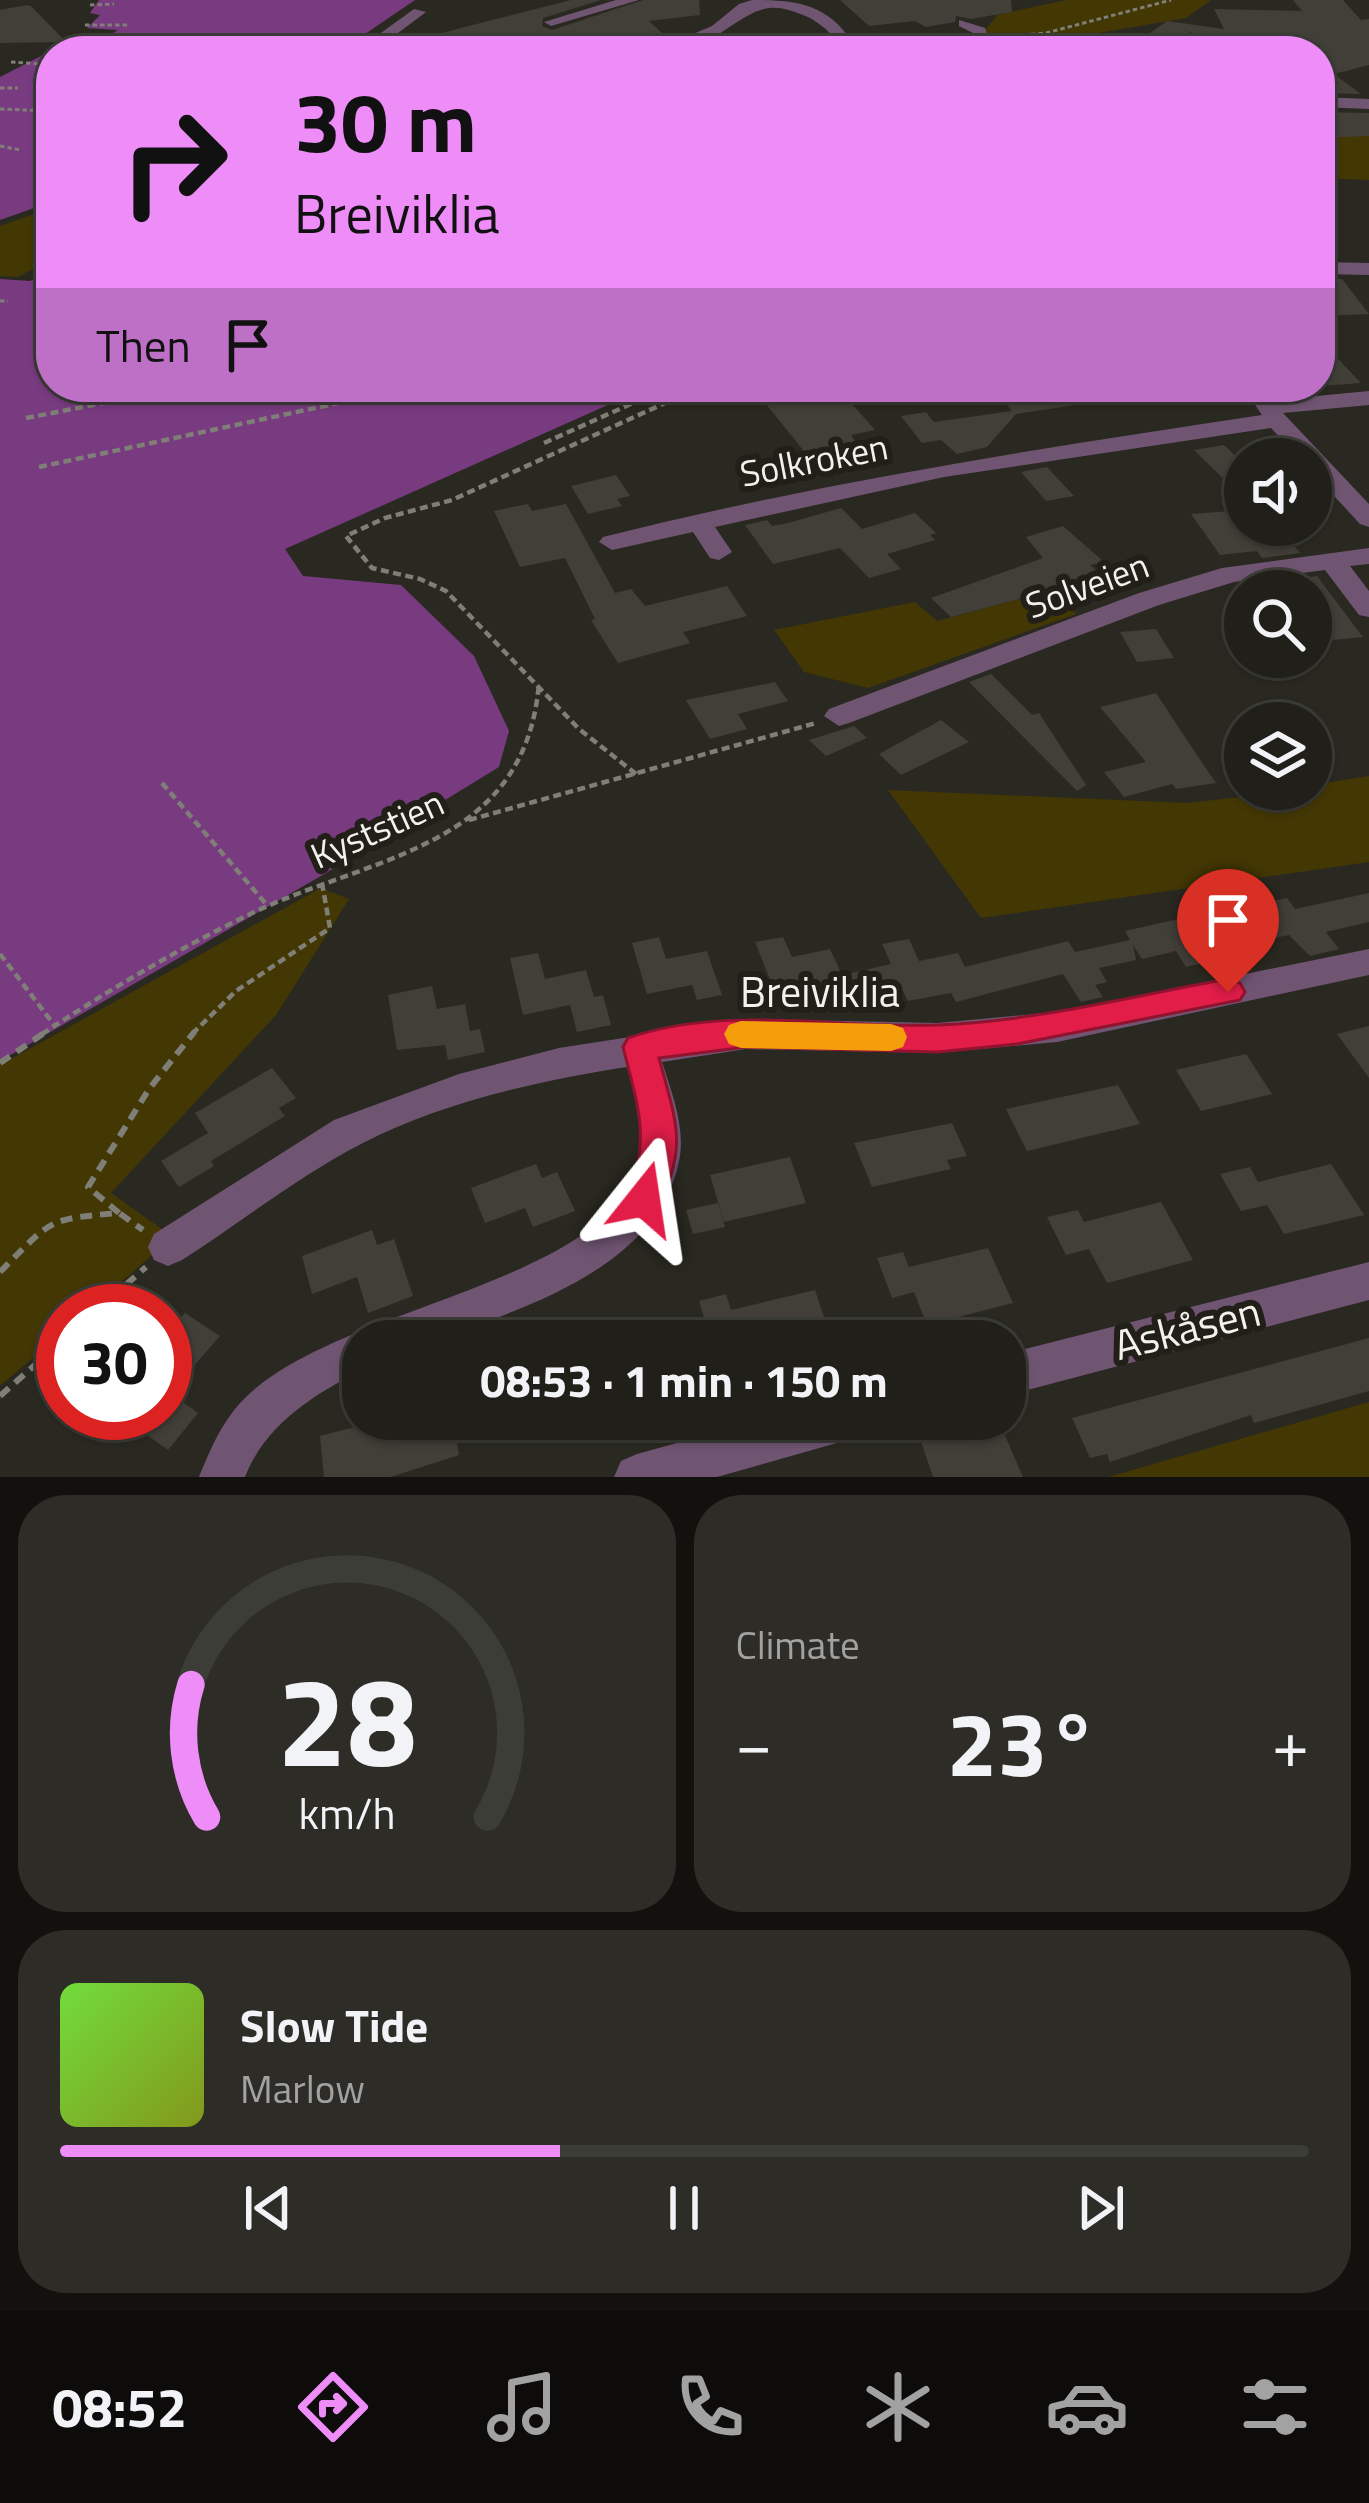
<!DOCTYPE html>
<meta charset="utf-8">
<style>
body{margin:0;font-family:"Titillium Web",sans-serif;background:#2d2c26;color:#f1f3f6;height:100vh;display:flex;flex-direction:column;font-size:45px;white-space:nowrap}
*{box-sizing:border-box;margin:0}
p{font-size:39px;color:#a2a2a2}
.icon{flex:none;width:66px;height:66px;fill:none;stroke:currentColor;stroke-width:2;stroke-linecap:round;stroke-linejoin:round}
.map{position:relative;height:1477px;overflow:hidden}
.side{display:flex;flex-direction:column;gap:18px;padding:18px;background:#12110e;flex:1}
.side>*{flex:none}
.guide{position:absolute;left:36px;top:36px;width:1299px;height:366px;border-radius:48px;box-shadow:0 3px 9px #0004,0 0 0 3px #3d3d38;background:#ee8cf8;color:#111;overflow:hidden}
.controls{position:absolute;left:1224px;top:438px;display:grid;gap:24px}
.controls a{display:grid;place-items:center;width:108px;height:108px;border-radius:50%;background:#201f19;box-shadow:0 3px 9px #0004,0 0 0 3px #3d3d38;font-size:60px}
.speed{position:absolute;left:36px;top:1284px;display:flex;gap:24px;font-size:60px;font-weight:700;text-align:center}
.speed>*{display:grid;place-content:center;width:156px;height:156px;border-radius:50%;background:#201f19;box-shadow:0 3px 9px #0004,0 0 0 3px #3d3d38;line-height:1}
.speed .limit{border:18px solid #d22;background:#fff;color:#111}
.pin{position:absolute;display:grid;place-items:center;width:102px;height:102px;color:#fff;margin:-123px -51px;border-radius:50% 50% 50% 0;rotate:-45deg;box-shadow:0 0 12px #0007}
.pin .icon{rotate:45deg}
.me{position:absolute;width:132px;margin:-66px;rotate:15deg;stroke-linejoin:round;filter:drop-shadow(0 0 9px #0008)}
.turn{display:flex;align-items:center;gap:42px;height:252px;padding:0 60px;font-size:54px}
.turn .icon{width:156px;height:156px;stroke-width:2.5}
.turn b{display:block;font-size:84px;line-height:102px}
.then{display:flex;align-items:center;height:114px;padding:0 60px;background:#0003;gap:24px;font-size:45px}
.big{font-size:90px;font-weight:700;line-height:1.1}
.side .widget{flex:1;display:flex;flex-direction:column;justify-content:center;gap:18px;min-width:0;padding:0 42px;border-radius:48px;background:#2d2c26}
.side .dial{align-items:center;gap:0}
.dial svg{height:312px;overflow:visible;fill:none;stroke:#3d3d38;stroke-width:7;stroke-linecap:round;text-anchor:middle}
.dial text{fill:#f1f3f6;stroke:none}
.song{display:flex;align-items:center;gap:36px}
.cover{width:144px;height:144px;border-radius:18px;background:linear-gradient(135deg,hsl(100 70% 55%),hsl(70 70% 35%))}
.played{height:12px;border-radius:6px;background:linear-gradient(90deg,#ee8cf8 40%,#3d3d38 40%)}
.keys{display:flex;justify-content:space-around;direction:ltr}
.heat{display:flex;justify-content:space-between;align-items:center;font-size:66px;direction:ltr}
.side .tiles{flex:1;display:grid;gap:18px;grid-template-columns:1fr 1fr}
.widget:last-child{grid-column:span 2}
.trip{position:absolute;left:342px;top:1320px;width:684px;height:120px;border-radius:48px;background:#201f19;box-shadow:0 3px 9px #0004,0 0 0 3px #3d3d38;font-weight:700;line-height:120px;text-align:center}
.menu{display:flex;height:192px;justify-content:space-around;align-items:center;background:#0d0c0a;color:#a2a2a2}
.menu .icon{width:84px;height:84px}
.menu .selected{color:#ee8cf8}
.menu b{font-size:54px;color:#f1f3f6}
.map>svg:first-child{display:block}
.green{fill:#433704}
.water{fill:#793b80}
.building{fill:#413f37}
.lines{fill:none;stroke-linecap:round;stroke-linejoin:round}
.path-far2{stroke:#7f7e77;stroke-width:3;stroke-dasharray:4.5 3;stroke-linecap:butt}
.path-far1{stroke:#7f7e77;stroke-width:4.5;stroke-dasharray:8 4.5;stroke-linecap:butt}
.path{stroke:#7f7e77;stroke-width:6;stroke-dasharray:12 8;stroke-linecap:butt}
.minor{fill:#705572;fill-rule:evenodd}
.route{fill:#e11d48;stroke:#92132f;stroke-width:3}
.slow{fill:#f59e0b}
.labels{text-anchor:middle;stroke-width:12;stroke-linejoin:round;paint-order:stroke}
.street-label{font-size:36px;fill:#f2f1ec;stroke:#211f18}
.near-street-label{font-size:42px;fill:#f2f1ec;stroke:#211f18}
</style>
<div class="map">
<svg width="1369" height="1477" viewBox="0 0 1369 1477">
<rect width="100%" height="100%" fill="#2a2921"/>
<!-- green -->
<path class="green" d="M 1066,0 L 1211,0 L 1186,18 L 1057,40 L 984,43 L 979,51 L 667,51 L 717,32 L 763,39 L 983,33 L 997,15 Z
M 1369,135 L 1369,180 L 1320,178 L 1320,138 Z
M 51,208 L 51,259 L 18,277 L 0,276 L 0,226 Z
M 1053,590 L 1076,614 L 868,688 L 804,672 L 774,630 L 915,602 L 937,621 Z
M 1369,776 L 1369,862 L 981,918 L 888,790 L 1187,803 L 1311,789 L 1311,785 Z
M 321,888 L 349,899 L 276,1015 L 111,1193 L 173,1237 L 88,1311 L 63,1311 L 63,1332 L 0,1386 L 0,1065 Z
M 1369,1402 L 1369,1477 L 1108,1477 Z"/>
<!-- water -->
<path class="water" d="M 99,0 L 415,0 L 340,51 L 51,51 L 98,42 L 118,30 L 87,28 L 100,15 L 90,13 Z
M 51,51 L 51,114 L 41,121 L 51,122 L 51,202 L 0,220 L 0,77 Z
M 51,270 L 51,387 L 648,387 L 285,549 L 303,576 L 401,585 L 474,656 L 509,731 L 499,767 L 321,876 L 0,1061 L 0,279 L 30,281 Z"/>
<!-- building -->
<path class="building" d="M 571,0 L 601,0 L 543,18 L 542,26 L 552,30 L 643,0 L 699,0 L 700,15 L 649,21 L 663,34 L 644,40 L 649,47 L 420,50 L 418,39 Z
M 840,0 L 1011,0 L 1012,12 L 971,19 L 956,16 L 955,22 L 926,27 L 915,21 L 869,26 Z
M 1293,0 L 1343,0 L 1361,20 L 1369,19 L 1369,65 L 1334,74 L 1361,94 L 1320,93 L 1320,51 L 1193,51 L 1206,40 L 1190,32 L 1162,51 L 1125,51 L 1167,21 L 1224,29 L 1214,9 L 1302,11 Z
M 27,5 L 31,6 L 66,42 L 0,43 L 0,10 Z
M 1320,112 L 1369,113 L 1369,136 L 1320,138 Z
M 1320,278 L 1342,279 L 1369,314 L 1320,316 Z
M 1320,340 L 1361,383 L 1320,386 Z
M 752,387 L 837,387 L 875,430 L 851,435 L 865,457 L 816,466 Z
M 1051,387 L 1058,387 L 1075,405 L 1016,414 L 987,447 L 957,454 L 941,440 L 922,443 L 901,416 L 926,412 L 934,422 L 1012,411 L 998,394 Z
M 1224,445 L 1245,465 L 1245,500 L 1194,450 Z
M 1047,467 L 1074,496 L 1046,501 L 1021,472 Z
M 616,475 L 630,496 L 617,499 L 622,506 L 588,514 L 571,486 Z
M 528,504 L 532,511 L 566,504 L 615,593 L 631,589 L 645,606 L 727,586 L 747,616 L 683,632 L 690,643 L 618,663 L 591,620 L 595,619 L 565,558 L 520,567 L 494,511 Z
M 841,508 L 862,529 L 915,513 L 936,533 L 930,535 L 935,540 L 887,554 L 901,569 L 869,578 L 840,548 L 773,564 L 745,525 L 767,520 L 772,526 L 788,523 Z
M 1245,510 L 1245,525 L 1268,525 L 1279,540 L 1289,539 L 1300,553 L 1262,558 L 1257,551 L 1220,555 L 1191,514 Z
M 1063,526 L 1104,562 L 1090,565 L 1117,589 L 1079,601 L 1064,587 L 951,617 L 931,598 L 1043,558 L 1026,537 Z
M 1317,576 L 1350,620 L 1363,637 L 1322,641 L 1311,626 L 1311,591 L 1286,591 L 1279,581 Z
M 1156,629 L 1174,658 L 1137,662 L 1120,632 Z
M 991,674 L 1032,715 L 1039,713 L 1086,785 L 1077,791 L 969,682 Z
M 775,682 L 788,701 L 738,714 L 747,729 L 710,739 L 686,700 Z
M 1156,693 L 1201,761 L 1216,783 L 1176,789 L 1172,784 L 1124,797 L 1104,772 L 1146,762 L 1100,707 Z
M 941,720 L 969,742 L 901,775 L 879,754 Z
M 854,726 L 867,738 L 826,756 L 809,740 Z
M 1369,893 L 1369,922 L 1326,932 L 1339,949 L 1310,956 L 1289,935 L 1214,951 L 1220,959 L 1186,967 L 1176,951 L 1142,959 L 1133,945 L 1136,960 L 1099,968 L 1107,982 L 1095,985 L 1103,997 L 1081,1002 L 1063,974 L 956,1002 L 951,993 L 908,1001 L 903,991 L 829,1008 L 818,983 L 775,992 L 755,942 L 783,937 L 792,957 L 830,949 L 842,975 L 891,964 L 882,944 L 909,939 L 919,961 L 958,953 L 965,967 L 1068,941 L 1075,952 L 1130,940 L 1125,931 L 1179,919 L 1186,931 L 1240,918 L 1234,910 L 1287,898 L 1295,909 Z
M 659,937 L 666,959 L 707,951 L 722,995 L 697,1000 L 692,985 L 647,994 L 632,943 Z
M 538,953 L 545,979 L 586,970 L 594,997 L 603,995 L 611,1025 L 577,1032 L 570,1005 L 523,1015 L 510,958 Z
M 432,986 L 437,1009 L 465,1004 L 470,1031 L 480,1029 L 485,1052 L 448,1060 L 445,1045 L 397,1050 L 388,995 Z
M 1369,1026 L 1369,1078 L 1337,1034 Z
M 1246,1054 L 1272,1094 L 1201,1111 L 1176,1070 Z
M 272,1068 L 296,1098 L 279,1108 L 285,1116 L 211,1161 L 214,1166 L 179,1187 L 161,1161 L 208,1133 L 195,1113 Z
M 1118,1085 L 1140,1124 L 1027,1151 L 1006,1109 Z
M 952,1123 L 967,1156 L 947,1160 L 951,1169 L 872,1187 L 854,1143 Z
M 790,1157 L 806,1203 L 724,1222 L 710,1175 Z
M 536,1164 L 542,1178 L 557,1172 L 575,1211 L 533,1227 L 525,1208 L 485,1223 L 471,1188 Z
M 1331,1164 L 1364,1215 L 1284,1234 L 1267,1205 L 1241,1211 L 1220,1174 L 1250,1167 L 1258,1182 Z
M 1161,1202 L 1193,1260 L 1107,1283 L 1089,1249 L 1066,1255 L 1047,1217 L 1078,1210 L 1084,1222 Z
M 718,1203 L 725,1227 L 693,1234 L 686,1210 Z
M 372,1230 L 377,1245 L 394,1239 L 413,1296 L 368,1313 L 357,1277 L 312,1294 L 302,1256 Z
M 988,1248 L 1013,1303 L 927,1325 L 914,1292 L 892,1298 L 877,1258 L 903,1252 L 909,1267 Z
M 815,1290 L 832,1341 L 711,1341 L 699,1301 L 726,1294 L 731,1310 Z
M 185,1313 L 220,1336 L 170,1393 L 198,1413 L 168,1450 L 133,1425 L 144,1413 L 165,1413 L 165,1335 Z
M 1369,1338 L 1369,1391 L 1254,1423 L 1251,1415 L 1110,1462 L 1107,1454 L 1090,1458 L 1072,1418 Z
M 386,1419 L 429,1419 L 431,1437 L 455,1430 L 459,1455 L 391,1477 L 324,1477 L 320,1436 Z
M 933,1419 L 948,1419 L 956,1440 L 997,1428 L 1003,1431 L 1023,1477 L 933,1477 L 915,1424 Z"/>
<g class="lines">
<!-- path-far2 -->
<path class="path-far2" d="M 90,5 L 114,4
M 85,25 L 127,25
M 883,37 L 955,41
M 1001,37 L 1046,33 L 1171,0
M 58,48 L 96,50
M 11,62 L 43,64
M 0,88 L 18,88
M 0,109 L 51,111
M 0,146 L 21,150
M 0,301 L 8,301
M 114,401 L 183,387
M 348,401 L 412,387
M 637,401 L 667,387
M 669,401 L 689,387"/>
<!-- path-far1 -->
<path class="path-far1" d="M 26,418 L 129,398
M 544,443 L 644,398
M 39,467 L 362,398
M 636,774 L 579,729 L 446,591 L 420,579 L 372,568 L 346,536 L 385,518 L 452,500 L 676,398
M 162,783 L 266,904
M 469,820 L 816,723
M 0,954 L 55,1026
M 42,1034 C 109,990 178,949 250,914 C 373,855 525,849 539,683
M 192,1034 L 236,991 L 330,928 L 322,883"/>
<!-- path -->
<path class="path" d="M 0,1063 L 47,1031
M 119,1213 L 88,1187 L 149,1089 L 195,1031
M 0,1272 C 52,1220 45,1219 119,1213 L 143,1230
M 96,1311 L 146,1267
M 0,1396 L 63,1340"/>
<!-- minor -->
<path class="minor" d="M 616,0 L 639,0 L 551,26 L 544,22 Z
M 752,0 C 802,0 831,5 858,51 L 842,51 C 833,34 826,28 810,18 C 770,0 759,7 725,30 C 705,44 677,51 653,51 L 712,26 L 739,4 Z
M 414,9 L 426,12 L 374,51 L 356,51 Z
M 959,20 L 985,28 L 992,51 L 976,51 L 973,33 L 959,26 Z
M 1189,36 L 1202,39 L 1185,51 L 1166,51 Z
M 1320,97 L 1369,99 L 1369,109 L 1320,107 Z
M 1320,262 L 1369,263 L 1369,275 L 1320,274 Z
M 1243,387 L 1265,387 L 1274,400 L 1369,391 L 1369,405 L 1283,413 L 1369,504 L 1369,527 L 1360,524 L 1311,471 L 1311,459 L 1300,459 L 1271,428 L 944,477 L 715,527 L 732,552 L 719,560 L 710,558 L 693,532 L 612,550 L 599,542 L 603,537 C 817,483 1041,448 1262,415 Z
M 1369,548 L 1369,564 L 1350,566 L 1369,591 L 1369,617 L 1359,615 L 1325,570 L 1234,582 L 1159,605 L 849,723 L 839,726 L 824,716 L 829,709 L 1139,593 L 1222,568 Z
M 1369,949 L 1369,975 L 1057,1042 L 937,1053 L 746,1049 L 662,1062 C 672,1093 686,1129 679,1161 C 661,1250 565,1292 489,1321 C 472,1327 454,1337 437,1340 C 414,1345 386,1341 363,1341 L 363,1370 C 315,1393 265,1425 245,1477 L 199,1477 C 211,1448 222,1421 245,1398 C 335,1307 603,1285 639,1166 C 649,1135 635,1098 627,1067 C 538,1081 442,1102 361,1144 C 299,1176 241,1222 182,1260 L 168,1266 L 154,1260 L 148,1247 L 154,1234 L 334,1120 L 459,1074 L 559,1048 L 746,1019 L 937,1023 L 1057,1012 Z
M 1369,1262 L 1369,1300 L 1005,1396 L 1005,1354 Z
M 764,1419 L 866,1419 L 860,1435 L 844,1441 L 717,1477 L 614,1477 L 621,1461 L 637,1454 Z"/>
</g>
<!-- route -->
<path class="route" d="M 1228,979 L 1240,983 L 1245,992 L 1240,1000 L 1017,1044 L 938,1052 L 746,1047 L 659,1058 C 677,1126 688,1145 657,1211 L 644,1215 L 631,1211 L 626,1199 C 652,1142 638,1106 623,1047 L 628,1038 C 727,1004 837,1029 939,1025 C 1036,1021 1133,996 1228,979 Z"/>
<!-- slow -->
<path class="slow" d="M 741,1021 L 891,1024 L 903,1028 L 907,1037 L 903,1047 L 891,1051 L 741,1048 L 729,1044 L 724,1034 L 729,1025 Z"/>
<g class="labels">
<!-- street labels -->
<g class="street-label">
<text transform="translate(814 460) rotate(-11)" y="13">Solkroken</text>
<text transform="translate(1087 585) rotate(-20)" y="13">Solveien</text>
<text transform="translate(377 829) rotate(-24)" y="13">Kyststien</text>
</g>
<!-- near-street labels -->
<g class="near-street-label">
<text x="820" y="1007">Breiviklia</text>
<text transform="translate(1187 1328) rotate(-14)" y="15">Askåsen</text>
</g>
</g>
</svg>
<div class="controls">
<a><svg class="icon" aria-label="sound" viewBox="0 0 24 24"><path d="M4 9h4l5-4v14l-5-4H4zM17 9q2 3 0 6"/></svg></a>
<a><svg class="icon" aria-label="search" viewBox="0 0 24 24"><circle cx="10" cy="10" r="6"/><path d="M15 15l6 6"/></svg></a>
<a><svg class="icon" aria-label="layers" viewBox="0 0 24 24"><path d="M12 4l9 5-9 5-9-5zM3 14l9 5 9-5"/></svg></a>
</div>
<div class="speed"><div class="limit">30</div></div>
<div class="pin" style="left:1228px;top:992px;background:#d93025"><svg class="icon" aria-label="arrive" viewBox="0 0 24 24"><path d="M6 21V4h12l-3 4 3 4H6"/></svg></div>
<svg class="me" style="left:644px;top:1199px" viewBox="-20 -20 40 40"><path d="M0-17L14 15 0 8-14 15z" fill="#e11d48" stroke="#fff" stroke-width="4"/></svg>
<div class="trip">08:53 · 1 min · 150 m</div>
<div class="guide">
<div class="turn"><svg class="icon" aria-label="right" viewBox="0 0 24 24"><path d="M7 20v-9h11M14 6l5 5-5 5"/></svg><div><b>30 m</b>Breiviklia</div></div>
<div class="then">Then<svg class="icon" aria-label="arrive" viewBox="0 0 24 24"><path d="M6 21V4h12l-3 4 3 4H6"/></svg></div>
</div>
</div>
<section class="side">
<div class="tiles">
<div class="widget dial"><svg viewBox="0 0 100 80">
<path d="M14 69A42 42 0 1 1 86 69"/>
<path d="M14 69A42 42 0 0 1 10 35" stroke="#ee8cf8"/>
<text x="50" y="56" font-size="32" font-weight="700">28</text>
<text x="50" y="72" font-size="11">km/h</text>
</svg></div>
<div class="widget"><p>Climate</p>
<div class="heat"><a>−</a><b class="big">23°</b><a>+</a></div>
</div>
<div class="widget">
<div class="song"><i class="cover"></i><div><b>Slow Tide</b><p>Marlow</p></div></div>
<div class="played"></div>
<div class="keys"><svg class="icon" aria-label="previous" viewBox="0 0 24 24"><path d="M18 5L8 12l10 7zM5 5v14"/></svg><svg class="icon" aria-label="pause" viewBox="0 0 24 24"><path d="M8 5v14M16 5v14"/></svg><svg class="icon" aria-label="next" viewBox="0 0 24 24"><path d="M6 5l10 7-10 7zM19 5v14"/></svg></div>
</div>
</div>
</section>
<nav class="menu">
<b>08:52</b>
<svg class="icon selected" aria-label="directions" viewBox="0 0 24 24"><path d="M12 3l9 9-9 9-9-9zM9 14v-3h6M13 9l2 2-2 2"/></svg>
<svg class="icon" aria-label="music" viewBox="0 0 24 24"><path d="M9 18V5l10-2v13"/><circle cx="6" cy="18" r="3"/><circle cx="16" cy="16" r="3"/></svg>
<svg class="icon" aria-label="phone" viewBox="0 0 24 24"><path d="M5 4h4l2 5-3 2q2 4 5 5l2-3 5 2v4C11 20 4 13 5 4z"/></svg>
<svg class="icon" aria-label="climate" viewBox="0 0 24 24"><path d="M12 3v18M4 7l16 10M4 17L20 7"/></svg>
<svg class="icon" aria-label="car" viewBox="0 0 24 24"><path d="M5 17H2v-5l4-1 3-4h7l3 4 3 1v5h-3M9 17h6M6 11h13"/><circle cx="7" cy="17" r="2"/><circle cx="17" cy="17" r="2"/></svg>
<svg class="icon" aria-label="filters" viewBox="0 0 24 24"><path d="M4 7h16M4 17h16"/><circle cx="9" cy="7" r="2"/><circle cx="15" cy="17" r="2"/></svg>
</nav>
